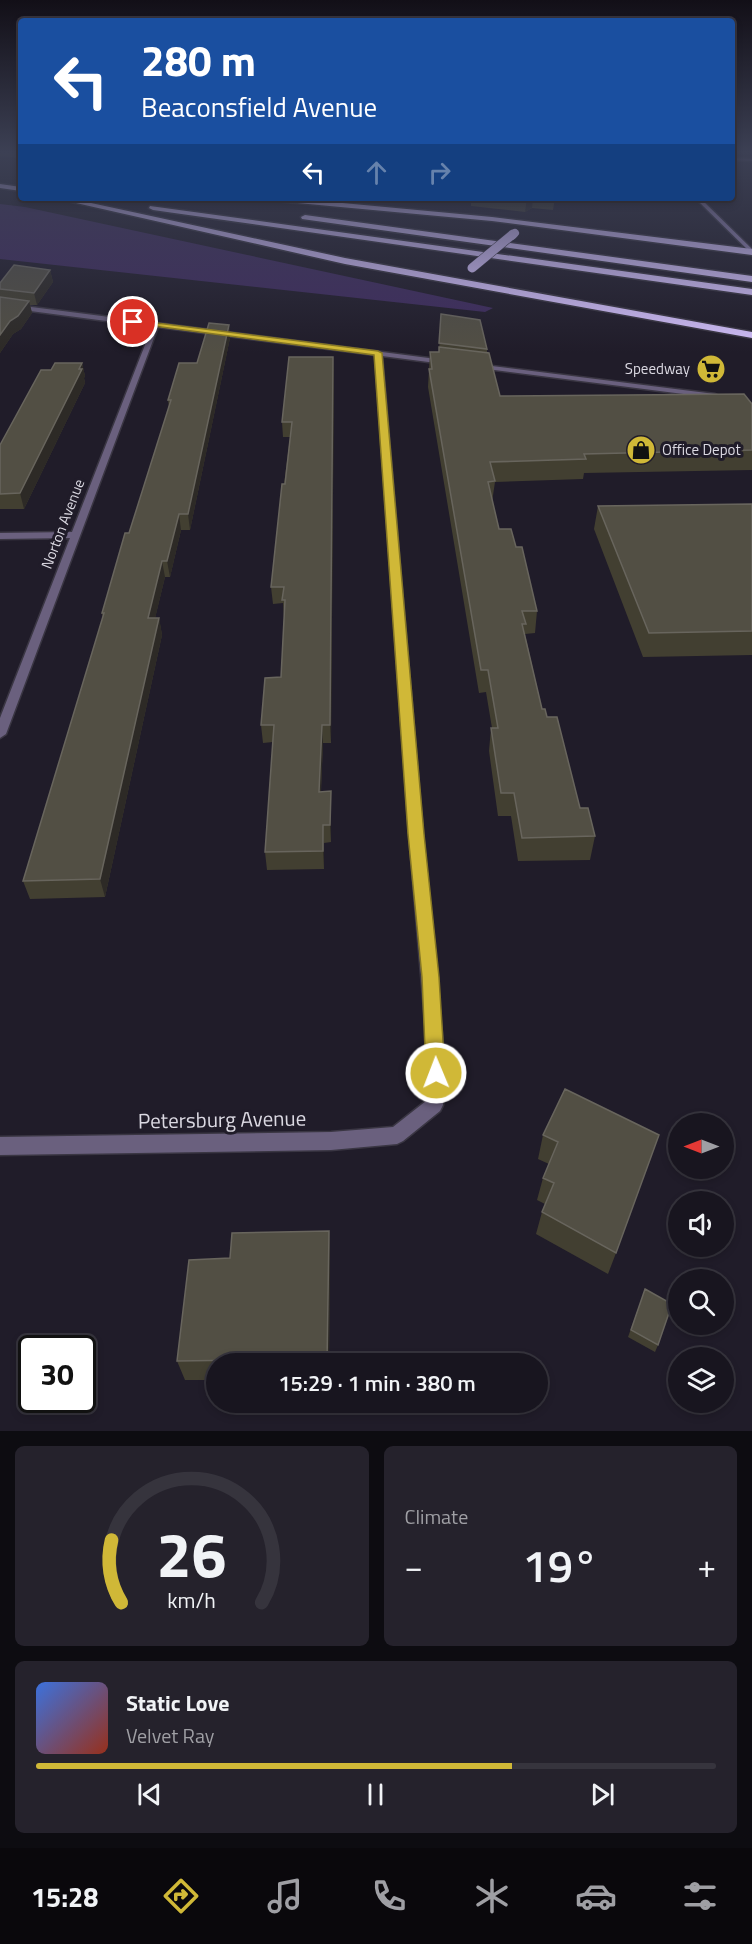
<!DOCTYPE html>
<meta charset="utf-8">
<style>
body{margin:0;font-family:"Titillium Web",sans-serif;background:#25222c;color:#f1f3f6;height:100vh;display:flex;flex-direction:column;font-size:22px;white-space:nowrap}
*{box-sizing:border-box;margin:0}
p{font-size:20px;color:#9f9fa4}
.icon{flex:none;width:33px;height:33px;fill:none;stroke:currentColor;stroke-width:2;stroke-linecap:round;stroke-linejoin:round}
.map{position:relative;height:1431px;overflow:hidden}
.details{display:flex;flex-direction:column;gap:15px;padding:15px;background:#0d0c11;flex:1}
.details>*{flex:none}
.banner{position:absolute;left:18px;top:18px;width:717px;height:183px;border-radius:6px;box-shadow:0 3px 9px #0003,0 0 0 2px #36343d;background:#1a4fa0;color:#fff;overflow:hidden}
.needle{width:39px;rotate:270deg}
.fabs{position:absolute;left:668px;top:1113px;display:grid;gap:12px}
.fabs a{display:grid;place-items:center;width:66px;height:66px;border-radius:50%;background:#18151f;box-shadow:0 3px 9px #0003,0 0 0 2px #36343d;font-size:30px}
.speed{position:absolute;left:18px;top:1335px;display:flex;gap:12px;font-size:30px;font-weight:700;text-align:center}
.speed>*{display:grid;place-content:center;width:78px;height:78px;border-radius:50%;background:#18151f;box-shadow:0 3px 9px #0003,0 0 0 2px #36343d;line-height:1}
.speed .limit{border:3px solid #111;border-radius:9px;background:#fff;color:#111}
.pin{position:absolute;display:grid;place-items:center;width:51px;height:51px;color:#fff;margin:-26px;border:3px solid #fff;border-radius:50%;box-shadow:0 2px 6px #0007}
.me{position:absolute;width:66px;margin:-33px;rotate:359deg;stroke-linejoin:round;filter:drop-shadow(0 0 4px #0008)}
.turn{display:flex;align-items:center;gap:21px;height:126px;padding:0 24px;font-size:27px}
.turn .icon{width:78px;height:78px;stroke-width:2.5}
.turn b{display:block;font-size:42px;line-height:51px}
.lanes{display:flex;align-items:center;height:57px;padding:0 24px;background:#0003;justify-content:center;gap:30px;direction:ltr}
.lanes .off{opacity:.35}
.big{font-size:45px;font-weight:600;line-height:1.1}
.details .tile{flex:1;display:flex;flex-direction:column;justify-content:center;gap:9px;min-width:0;padding:0 21px;border-radius:9px;background:#25222c}
.details .dial{align-items:center;gap:0}
.dial svg{height:156px;overflow:visible;fill:none;stroke:#36343d;stroke-width:7;stroke-linecap:round;text-anchor:middle}
.dial text{fill:#f1f3f6;stroke:none}
.song{display:flex;align-items:center;gap:18px}
.cover{width:72px;height:72px;border-radius:9px;background:linear-gradient(135deg,hsl(220 70% 55%),hsl(10 70% 35%))}
.played{height:6px;border-radius:3px;background:linear-gradient(90deg,#d0b837 70%,#36343d 70%)}
.keys{display:flex;justify-content:space-around;direction:ltr}
.heat{display:flex;justify-content:space-between;align-items:center;font-size:33px;direction:ltr}
.details .tiles{flex:1;display:grid;gap:15px;grid-template-columns:1fr 1fr}
.tile:last-child{grid-column:span 2}
.trip{position:absolute;left:206px;top:1353px;width:342px;height:60px;border-radius:30px;background:#18151f;box-shadow:0 3px 9px #0003,0 0 0 2px #36343d;font-weight:600;line-height:60px;text-align:center}
.tab-bar{display:flex;height:96px;justify-content:space-around;align-items:center;background:#0a080c;color:#9f9fa4}
.tab-bar .icon{width:42px;height:42px}
.tab-bar .active{color:#d0b837}
.tab-bar b{font-size:27px;color:#f1f3f6}
.map>svg:first-child{display:block}
.green{fill:#3f2c5e}
.lines{fill:none;stroke-linecap:round;stroke-linejoin:round}
.minor-casing{stroke:#3a3643;stroke-width:3}
.secondary-casing{stroke:#3a3643;stroke-width:3}
.motorway-casing{stroke:#3a3643;stroke-width:3}
.minor{fill:#6a607e;fill-rule:evenodd}
.secondary{fill:#9585b5;fill-rule:evenodd}
.motorway{fill:#d3c0fb;fill-rule:evenodd}
.motorway-bridge-far1-casing{stroke:#3a3643;stroke-width:9;stroke-linecap:butt}
.motorway-bridge-casing{stroke:#3a3643;stroke-width:10;stroke-linecap:butt}
.motorway-bridge-far1{stroke:#d3c0fb;stroke-width:8}
.motorway-bridge{stroke:#d3c0fb;stroke-width:9}
.wall{fill:#423f31}
.shaded-wall{fill:#2d2a26}
.building{fill:#524f44;stroke:#68655d;stroke-width:1.5}
.route{fill:#d0b837;stroke:#877824;stroke-width:1.5}
.labels{text-anchor:middle;stroke-width:6;stroke-linejoin:round;paint-order:stroke}
.far-poi-label{font-size:15px;fill:#dbd9e2;stroke:#201c29;text-anchor:end}
.far-street-label{font-size:15px;fill:#dbd9e2;stroke:#201c29}
.near-street-label{font-size:21px;fill:#dbd9e2;stroke:#201c29}
</style>
<div class="map">
<svg width="752" height="1431" viewBox="0 0 752 1431">
<rect width="100%" height="100%" fill="#201c29"/>
<!-- green -->
<path class="green" d="M 0,204 L 25,207 L 493,308 L 485,312 L 0,259 Z"/>
<g class="lines">
<!-- minor casing -->
<g class="minor-casing">
<path id="minor" d="M 732,158 L 752,159 L 752,161 L 732,160 Z
M 0,303 L 444,360 L 448,362 L 444,364 L 382,356 L 423,834 L 444,1056 L 443,1105 L 440,1111 L 403,1141 L 397,1144 L 331,1150 L 0,1155 L 0,1137 L 331,1132 L 393,1127 L 426,1101 L 428,1056 L 409,834 L 375,355 L 158,327 L 6,734 L 0,738 L 0,718 L 70,538 L 0,539 L 0,533 L 72,532 L 152,327 L 0,307 Z
M 476,364 L 715,394 L 719,396 L 715,398 L 479,368 L 476,368 Z"/>
</g>
<!-- secondary casing -->
<g class="secondary-casing">
<path id="secondary" d="M 695,198 L 700,198 L 752,249 L 752,254 Z"/>
</g>
<!-- motorway casing -->
<g class="motorway-casing">
<path id="motorway" d="M 0,184 L 21,187 L 21,191 L 0,188 Z
M 54,198 L 68,198 L 345,258 L 752,332 L 752,338 L 345,264 Z
M 261,198 L 289,198 L 492,217 L 752,249 L 752,255 L 492,221 L 265,200 Z
M 150,206 L 752,289 L 752,295 L 153,210 L 149,208 Z
M 305,215 L 752,276 L 752,282 L 302,219 L 301,217 Z"/>
</g>
<!-- minor -->
<use href="#minor" class="minor"/>
<!-- secondary -->
<use href="#secondary" class="secondary"/>
<!-- motorway -->
<use href="#motorway" class="motorway"/>
<!-- motorway-bridge-far1 casing -->
<g class="motorway-bridge-far1-casing">
<path id="motorway-bridge-far1" d="M 512,236 L 515,233"/>
</g>
<!-- motorway-bridge casing -->
<g class="motorway-bridge-casing">
<path id="motorway-bridge" d="M 472,268 L 513,234"/>
</g>
<!-- motorway-bridge-far1 -->
<use href="#motorway-bridge-far1" class="motorway-bridge-far1"/>
<!-- motorway-bridge -->
<use href="#motorway-bridge" class="motorway-bridge"/>
</g>
<!-- wall -->
<path class="wall" d="M 0,153 L 21,153 L 21,158 L 0,156 Z
M 430,198 L 555,198 L 553,210 L 532,208 L 525,212 L 471,206 L 471,202 Z
M 50,270 L 53,282 L 37,305 L 30,305 L 32,313 L 21,329 L 13,334 L 0,353 L 0,283 Z
M 441,314 L 487,349 L 487,353 L 500,396 L 752,404 L 752,470 L 584,473 L 583,479 L 495,482 L 492,502 L 499,529 L 516,547 L 537,611 L 535,633 L 525,634 L 542,709 L 547,717 L 580,808 L 595,836 L 590,860 L 518,861 L 511,816 L 498,816 L 489,751 L 491,728 L 492,728 L 486,692 L 479,693 L 428,387 L 430,352 L 439,352 Z
M 229,325 L 230,338 L 190,530 L 181,530 L 170,577 L 165,577 L 155,618 L 159,618 L 162,635 L 105,897 L 30,899 L 23,881 L 103,618 L 102,613 L 129,533 L 169,407 L 168,400 L 197,363 Z
M 82,363 L 85,376 L 84,378 L 85,383 L 24,509 L 0,509 L 0,445 Z
M 334,371 L 331,743 L 323,743 L 321,792 L 331,809 L 331,842 L 324,843 L 324,869 L 267,870 L 265,852 L 273,742 L 263,743 L 261,725 L 281,677 L 284,617 L 283,603 L 273,604 L 271,587 L 290,437 L 283,437 L 282,422 Z
M 752,504 L 752,655 L 643,657 L 594,529 L 598,506 Z
M 565,1089 L 616,1253 L 608,1274 L 536,1234 L 542,1212 L 545,1204 L 537,1200 L 543,1178 L 549,1164 L 538,1159 L 543,1135 Z
M 329,1231 L 330,1253 L 329,1364 L 216,1364 L 216,1380 L 185,1380 L 177,1361 Z
M 645,1289 L 658,1345 L 655,1352 L 628,1337 Z
M 247,1402 L 328,1402 L 328,1413 L 250,1415 Z"/>
<!-- shaded-wall -->
<path class="shaded-wall" d="M 527,198 L 533,198 L 532,208 L 525,212 Z
M 50,270 L 53,282 L 37,305 L 34,293 Z
M 29,301 L 32,313 L 21,329 L 13,334 L 0,353 L 0,335 L 10,321 Z
M 229,325 L 230,338 L 190,530 L 188,514 Z
M 333,357 L 334,371 L 331,743 L 330,725 Z
M 82,363 L 85,376 L 84,378 L 85,383 L 24,509 L 20,493 Z
M 179,514 L 181,530 L 170,577 L 167,561 Z
M 162,561 L 165,577 L 151,635 L 148,618 Z
M 159,618 L 162,635 L 105,897 L 100,879 Z
M 322,725 L 323,743 L 320,809 L 319,792 Z
M 331,791 L 331,842 L 330,825 Z
M 323,825 L 324,843 L 324,869 L 323,851 Z
M 329,1231 L 330,1253 L 329,1364 L 327,1364 Z"/>
<!-- building -->
<path class="building" d="M 14,265 L 50,270 L 34,293 L 0,289 L 0,283 Z
M 0,297 L 29,301 L 18,316 L 10,321 L 0,335 Z
M 441,314 L 480,320 L 487,349 L 439,343 Z
M 209,323 L 229,325 L 188,514 L 179,514 L 167,561 L 162,561 L 148,618 L 159,618 L 100,879 L 23,881 L 104,613 L 102,613 L 125,533 L 129,533 L 171,400 L 168,400 L 179,363 L 197,363 Z
M 439,347 L 489,353 L 500,396 L 744,394 L 752,404 L 752,450 L 584,454 L 586,459 L 490,462 L 495,481 L 488,482 L 499,529 L 511,529 L 516,547 L 522,547 L 537,611 L 522,611 L 526,624 L 522,624 L 542,709 L 545,709 L 547,717 L 557,717 L 580,808 L 588,808 L 595,836 L 522,838 L 514,793 L 501,793 L 491,728 L 498,728 L 488,670 L 481,670 L 429,369 L 432,369 L 430,352 L 439,352 Z
M 289,357 L 333,357 L 330,725 L 322,725 L 319,792 L 331,791 L 330,825 L 323,825 L 323,851 L 265,852 L 274,725 L 261,725 L 265,678 L 281,677 L 285,600 L 282,600 L 284,587 L 271,587 L 282,484 L 285,484 L 292,422 L 282,422 Z
M 55,363 L 82,363 L 79,369 L 82,369 L 20,493 L 0,494 L 0,445 L 41,370 L 51,370 Z
M 752,504 L 752,631 L 649,633 L 598,506 Z
M 565,1089 L 659,1135 L 616,1253 L 542,1212 L 554,1183 L 543,1178 L 558,1142 L 543,1135 Z
M 329,1231 L 327,1364 L 247,1364 L 247,1360 L 177,1361 L 189,1260 L 230,1258 L 232,1233 Z
M 645,1289 L 672,1304 L 658,1345 L 631,1330 Z"/>
<!-- sky -->
<linearGradient id="sky" x2="0" y2="1"><stop stop-color="#120f17"/><stop offset="0.43" stop-color="#3c4054"/><stop offset="1" stop-color="#3c4054" stop-opacity="0"/></linearGradient>
<rect width="752" height="353" fill="url(#sky)"/>
<!-- route -->
<path class="route" d="M 133,320 L 378,351 L 382,353 L 424,834 L 439,977 L 445,1073 L 443,1079 L 436,1082 L 429,1079 L 426,1073 L 422,977 L 408,834 L 374,355 L 131,323 L 130,322 Z"/>
<!-- icons -->
<defs>
<g id="supermarket-disc" transform="scale(1.5)"><circle r="9.5" fill="#d0b837" stroke="#201c29"/><path d="M-6-5.5h2.5l.6 2H6L4.5 2H-2.5L-4.4-4H-6ZM-1.5 3.2a1.3 1.3 0 1 0 .1 0ZM3 3.2a1.3 1.3 0 1 0 .1 0Z" fill="#111"/></g>
<g id="shop-disc" transform="scale(1.5)"><circle r="9.5" fill="#d0b837" stroke="#201c29"/><path d="M-5-2.5h2.3a2.7 3.5 0 0 1 5.4 0H5L5.5 6h-11ZM-1.5-2.5h3a1.5 2.3 0 0 0-3 0Z" fill="#111"/></g>
</defs>
<g fill-rule="evenodd">
<use href="#supermarket-disc" x="711" y="369"/>
<use href="#shop-disc" x="641" y="450"/>
</g>
<g class="labels">
<!-- far-poi labels -->
<g class="far-poi-label">
<text x="690" y="374">Speedway</text>
<text x="662" y="455" text-anchor="start">Office Depot</text>
</g>
<!-- far-street labels -->
<g class="far-street-label">
<text transform="translate(63 524) rotate(-69)" y="5">Norton Avenue</text>
</g>
<!-- near-street labels -->
<g class="near-street-label">
<text transform="translate(222 1120) rotate(-1)" y="7">Petersburg Avenue</text>
</g>
</g>
</svg>
<div class="fabs">
<a><svg class="needle" viewBox="-14 -14 28 28"><path d="M0-13l5 13h-10z" fill="#e53935"/><path d="M0 13l5-13h-10z" fill="#9f9fa4"/></svg></a>
<a><svg class="icon" aria-label="sound" viewBox="0 0 24 24"><path d="M4 9h4l5-4v14l-5-4H4zM17 9q2 3 0 6"/></svg></a>
<a><svg class="icon" aria-label="search" viewBox="0 0 24 24"><circle cx="10" cy="10" r="6"/><path d="M15 15l6 6"/></svg></a>
<a><svg class="icon" aria-label="layers" viewBox="0 0 24 24"><path d="M12 4l9 5-9 5-9-5zM3 14l9 5 9-5"/></svg></a>
</div>
<div class="speed"><div class="limit">30</div></div>
<div class="pin" style="left:133px;top:322px;background:#d93025"><svg class="icon" aria-label="arrive" viewBox="0 0 24 24"><path d="M6 21V4h12l-3 4 3 4H6"/></svg></div>
<svg class="me" style="left:436px;top:1073px" viewBox="-20 -20 40 40"><circle r="17" fill="#d0b837" stroke="#fff" stroke-width="3"/><path d="M0-11L8 9 0 5-8 9z" fill="#fff"/></svg>
<div class="trip">15:29 · 1 min · 380 m</div>
<div class="banner">
<div class="turn"><svg class="icon" aria-label="left" viewBox="0 0 24 24"><path d="M17 20v-9H6M10 6l-5 5 5 5"/></svg><div><b>280 m</b>Beaconsfield Avenue</div></div>
<div class="lanes"><svg class="icon" aria-label="left" viewBox="0 0 24 24"><path d="M17 20v-9H6M10 6l-5 5 5 5"/></svg><svg class="icon off" aria-label="ahead" viewBox="0 0 24 24"><path d="M12 20V5M6 11l6-6 6 6"/></svg><svg class="icon off" aria-label="right" viewBox="0 0 24 24"><path d="M7 20v-9h11M14 6l5 5-5 5"/></svg></div>
</div>
</div>
<section class="details">
<div class="tiles">
<div class="tile dial"><svg viewBox="0 0 100 80">
<path d="M14 69A42 42 0 1 1 86 69"/>
<path d="M14 69A42 42 0 0 1 9 37" stroke="#d0b837"/>
<text x="50" y="56" font-size="32" font-weight="700">26</text>
<text x="50" y="72" font-size="11">km/h</text>
</svg></div>
<div class="tile"><p>Climate</p>
<div class="heat"><a>−</a><b class="big">19°</b><a>+</a></div>
</div>
<div class="tile">
<div class="song"><i class="cover"></i><div><b>Static Love</b><p>Velvet Ray</p></div></div>
<div class="played"></div>
<div class="keys"><svg class="icon" aria-label="previous" viewBox="0 0 24 24"><path d="M18 5L8 12l10 7zM5 5v14"/></svg><svg class="icon" aria-label="pause" viewBox="0 0 24 24"><path d="M8 5v14M16 5v14"/></svg><svg class="icon" aria-label="next" viewBox="0 0 24 24"><path d="M6 5l10 7-10 7zM19 5v14"/></svg></div>
</div>
</div>
</section>
<nav class="tab-bar">
<b>15:28</b>
<svg class="icon active" aria-label="directions" viewBox="0 0 24 24"><path d="M12 3l9 9-9 9-9-9zM9 14v-3h6M13 9l2 2-2 2"/></svg>
<svg class="icon" aria-label="music" viewBox="0 0 24 24"><path d="M9 18V5l10-2v13"/><circle cx="6" cy="18" r="3"/><circle cx="16" cy="16" r="3"/></svg>
<svg class="icon" aria-label="phone" viewBox="0 0 24 24"><path d="M5 4h4l2 5-3 2q2 4 5 5l2-3 5 2v4C11 20 4 13 5 4z"/></svg>
<svg class="icon" aria-label="climate" viewBox="0 0 24 24"><path d="M12 3v18M4 7l16 10M4 17L20 7"/></svg>
<svg class="icon" aria-label="car" viewBox="0 0 24 24"><path d="M5 17H2v-5l4-1 3-4h7l3 4 3 1v5h-3M9 17h6M6 11h13"/><circle cx="7" cy="17" r="2"/><circle cx="17" cy="17" r="2"/></svg>
<svg class="icon" aria-label="filters" viewBox="0 0 24 24"><path d="M4 7h16M4 17h16"/><circle cx="9" cy="7" r="2"/><circle cx="15" cy="17" r="2"/></svg>
</nav>
